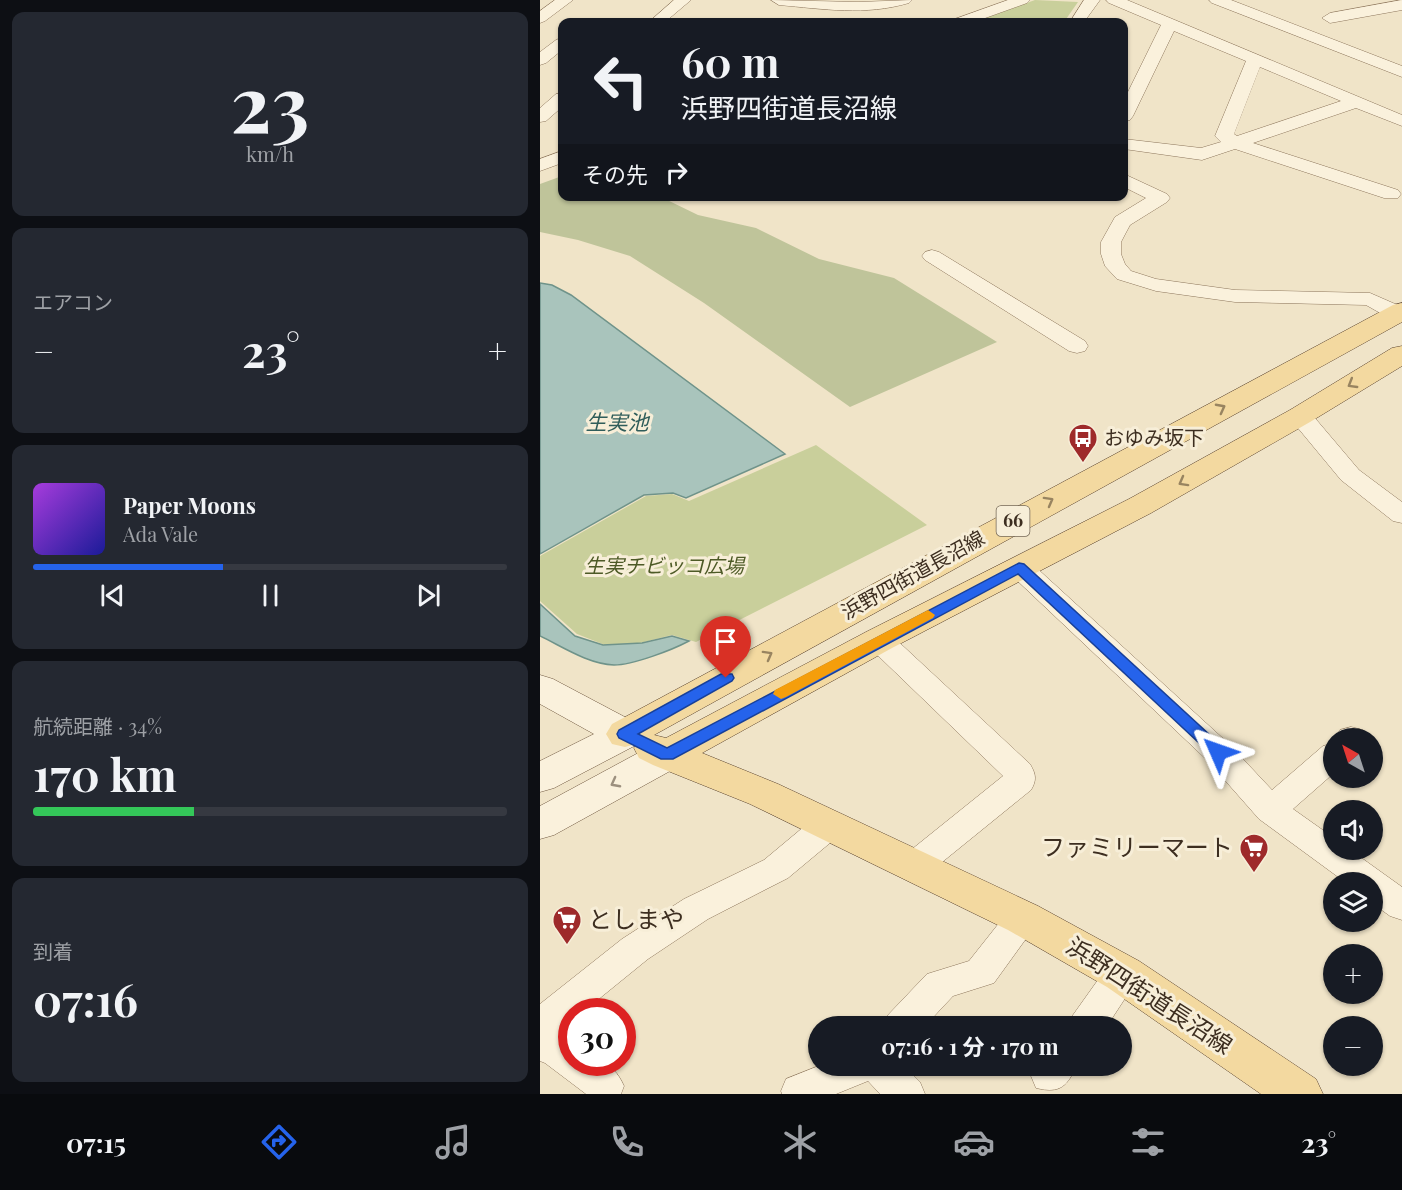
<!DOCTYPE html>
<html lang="ja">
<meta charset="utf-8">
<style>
body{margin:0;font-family:"Playfair Display","Noto Sans JP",serif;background:#242831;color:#f1f3f6;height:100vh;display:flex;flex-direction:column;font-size:22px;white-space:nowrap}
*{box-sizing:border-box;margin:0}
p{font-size:20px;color:#9ea1a6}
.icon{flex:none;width:33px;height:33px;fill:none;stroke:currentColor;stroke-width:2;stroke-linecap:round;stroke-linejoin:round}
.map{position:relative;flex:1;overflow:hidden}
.drawer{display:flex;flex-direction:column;gap:12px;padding:12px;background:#0d0f14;width:540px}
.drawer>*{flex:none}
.top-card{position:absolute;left:18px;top:18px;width:570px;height:183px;border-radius:12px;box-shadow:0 2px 4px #0004;background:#171b24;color:#f1f3f6;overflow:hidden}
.needle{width:39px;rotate:321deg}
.buttons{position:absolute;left:783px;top:728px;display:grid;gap:12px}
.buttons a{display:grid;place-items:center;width:60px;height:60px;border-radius:50%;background:#171b24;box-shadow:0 2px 4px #0004;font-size:30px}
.speed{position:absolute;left:18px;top:998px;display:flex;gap:12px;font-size:30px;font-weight:700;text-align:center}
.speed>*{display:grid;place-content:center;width:78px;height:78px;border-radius:50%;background:#171b24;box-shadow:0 2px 4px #0004;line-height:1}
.speed .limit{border:9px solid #d22;background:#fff;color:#111}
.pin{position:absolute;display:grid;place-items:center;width:51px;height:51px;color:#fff;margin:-62px -26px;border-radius:50% 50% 50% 0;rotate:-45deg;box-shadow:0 0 6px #0007}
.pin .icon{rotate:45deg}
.me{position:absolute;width:66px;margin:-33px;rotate:313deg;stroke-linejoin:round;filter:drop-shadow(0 0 4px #0008)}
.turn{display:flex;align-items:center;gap:21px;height:126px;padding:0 24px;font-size:27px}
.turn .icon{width:78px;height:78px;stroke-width:2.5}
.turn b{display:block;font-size:42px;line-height:51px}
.then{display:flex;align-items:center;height:57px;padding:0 24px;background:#0003;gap:12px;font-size:22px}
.big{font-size:45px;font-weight:700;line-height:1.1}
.drawer .card{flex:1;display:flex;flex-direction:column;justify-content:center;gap:9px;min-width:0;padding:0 21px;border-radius:12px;background:#242831}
.drawer .dial{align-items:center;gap:0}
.dial b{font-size:78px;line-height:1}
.song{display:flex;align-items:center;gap:18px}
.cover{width:72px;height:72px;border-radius:9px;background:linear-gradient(135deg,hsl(280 70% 55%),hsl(240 70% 35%))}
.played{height:6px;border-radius:3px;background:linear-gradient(90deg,#2563eb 40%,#363941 40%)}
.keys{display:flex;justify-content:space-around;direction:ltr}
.heat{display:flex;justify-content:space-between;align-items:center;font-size:33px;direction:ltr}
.charge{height:9px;border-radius:4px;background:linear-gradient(90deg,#34c759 34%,#363941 0)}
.trip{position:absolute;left:268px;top:1016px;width:324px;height:60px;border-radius:30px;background:#171b24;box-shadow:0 2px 4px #0004;font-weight:700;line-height:60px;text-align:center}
.tabs{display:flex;height:96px;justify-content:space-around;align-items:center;background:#090b0e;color:#9ea1a6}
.tabs .icon{width:42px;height:42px}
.tabs .current{color:#2563eb}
.tabs b{font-size:27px;color:#f1f3f6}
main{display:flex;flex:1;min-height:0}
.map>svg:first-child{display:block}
.green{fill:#c9cf9b}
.cemetery{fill:#bfc49a}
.water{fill:#a9c4bc;stroke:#6f938a;stroke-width:1.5}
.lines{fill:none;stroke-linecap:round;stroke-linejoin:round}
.street-casing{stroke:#8d765c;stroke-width:1}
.secondary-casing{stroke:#6f573f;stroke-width:1}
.primary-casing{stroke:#5b4430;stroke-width:1}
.street{fill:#faf1dc;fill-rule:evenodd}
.secondary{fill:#faf1dc;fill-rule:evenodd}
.primary{fill:#f3d9a0;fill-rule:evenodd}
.oneway{stroke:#988460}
.oneway2{stroke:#9c907e}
.route{fill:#2563eb;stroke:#184099;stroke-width:1.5}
.slow{fill:#f59e0b}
.labels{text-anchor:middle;stroke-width:6;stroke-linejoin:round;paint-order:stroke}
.shield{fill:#f7eed8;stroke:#756857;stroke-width:1.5}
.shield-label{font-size:18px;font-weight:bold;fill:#3d2e20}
.poi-label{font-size:20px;fill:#3d2e20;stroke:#f7eed8;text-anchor:start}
.park-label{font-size:20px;font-style:italic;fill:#4d5a26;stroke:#f7eed8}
.street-label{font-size:20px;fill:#3d2e20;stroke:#f7eed8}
.water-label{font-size:21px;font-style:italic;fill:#2f5d5a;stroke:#f7eed8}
.near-poi-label{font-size:24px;fill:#3d2e20;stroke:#f7eed8;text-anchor:end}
.near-street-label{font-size:24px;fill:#3d2e20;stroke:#f7eed8}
</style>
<main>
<section class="drawer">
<div class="card dial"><b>23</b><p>km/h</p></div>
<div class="card"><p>エアコン</p>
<div class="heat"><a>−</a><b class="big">23°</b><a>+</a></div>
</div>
<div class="card">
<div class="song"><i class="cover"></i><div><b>Paper Moons</b><p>Ada Vale</p></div></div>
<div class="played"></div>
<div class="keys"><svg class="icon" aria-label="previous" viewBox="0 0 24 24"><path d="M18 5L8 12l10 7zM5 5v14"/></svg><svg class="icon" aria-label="pause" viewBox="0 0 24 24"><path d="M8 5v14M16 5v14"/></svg><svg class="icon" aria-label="next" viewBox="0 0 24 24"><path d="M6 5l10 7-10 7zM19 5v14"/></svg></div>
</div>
<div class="card"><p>航続距離 · 34%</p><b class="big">170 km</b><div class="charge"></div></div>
<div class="card"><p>到着</p><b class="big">07:16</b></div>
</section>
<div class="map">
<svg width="862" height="1094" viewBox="0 0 862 1094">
<rect width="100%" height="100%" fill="#f0e4c8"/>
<!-- green -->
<path class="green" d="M 495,0 L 538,2 L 524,22 L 434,22 Z
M 276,445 L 387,525 L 156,642 L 132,635 L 100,643 L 65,645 L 37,634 L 0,601 L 0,556 L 106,496 L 132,494 L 149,501 Z"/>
<!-- cemetery -->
<path class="cemetery" d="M 22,176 L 22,196 L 121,197 L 158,215 L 216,228 L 279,259 L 354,278 L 457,342 L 310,407 L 164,303 L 90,256 L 38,240 L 0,232 L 0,184 Z"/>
<!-- water -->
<path class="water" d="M 0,283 L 12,285 L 31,295 L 245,454 L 146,498 L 133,493 L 104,495 L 0,554 Z
M 0,604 L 35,636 L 63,645 L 102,643 L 132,636 L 149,641 C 132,650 93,665 74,665 C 48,664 23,647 0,636 Z"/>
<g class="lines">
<!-- street casing -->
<g class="street-casing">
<path id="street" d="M 15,0 L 33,0 L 5,21 L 0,23 L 0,11 Z
M 134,0 L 151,0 L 125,22 L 109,22 Z
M 231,0 L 318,2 L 372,0 L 369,3 C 325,16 284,9 239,5 Z
M 468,0 L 490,0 L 487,3 L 434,22 L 413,22 L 415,19 Z
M 544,0 L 560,0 L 544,22 L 530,22 Z
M 566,0 L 587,0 L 862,115 L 862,126 L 816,108 L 713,143 L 858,190 L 861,194 L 858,198 L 844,198 L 695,149 L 662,160 L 584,149 L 584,139 L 661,148 L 681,142 L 675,136 L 706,61 L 634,31 L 593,116 L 590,120 L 584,121 L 584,100 L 621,25 L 569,3 ZM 720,67 L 801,101 L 697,136 L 694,134 Z
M 669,0 L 691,0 L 862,66 L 862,77 L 672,3 Z
M 862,0 L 862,10 L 790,23 L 782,18 L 790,13 Z
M 22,38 L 22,50 L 6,63 L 0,65 L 0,52 L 16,40 Z
M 22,93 L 22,107 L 6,121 L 0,122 L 0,108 L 16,94 Z
M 22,151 L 22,163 L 0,171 L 0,159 Z
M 584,174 L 627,194 L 630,198 L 627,202 L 590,225 L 581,242 L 581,254 L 585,264 L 591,271 L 616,279 L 695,290 L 830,293 L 862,307 L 862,318 L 849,318 L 826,305 L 695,302 L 616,291 L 577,279 L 565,266 L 561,254 L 561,242 L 575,217 L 606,198 L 584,187 Z
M 392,250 L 399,252 L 545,341 L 548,346 L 545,351 L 537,353 L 529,351 L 385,260 L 382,256 L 385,252 Z
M 760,409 L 769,411 L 819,470 L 862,502 L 862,523 L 853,521 L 801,480 L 748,416 L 751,411 Z
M 479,558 L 489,561 L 689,744 L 732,790 L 783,746 L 794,743 L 794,773 L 753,809 L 794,838 L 794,849 L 809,849 L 862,887 L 862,920 L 850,916 L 832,903 L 832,882 L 805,882 L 719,819 L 667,760 L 469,573 L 465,567 L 469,561 Z
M 339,630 L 349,633 L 490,764 C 496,774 497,780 491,790 L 385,876 L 373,880 L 361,876 L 356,867 L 361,858 L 463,776 L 329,647 L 324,640 L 329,633 Z
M 811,727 L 823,730 L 828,738 L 795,738 L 800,730 Z
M 290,812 L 302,815 L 307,824 L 302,833 L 248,878 L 168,919 L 108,959 L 44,1011 L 32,1011 L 32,1022 L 19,1034 L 32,1039 L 32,1062 C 58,1062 72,1059 84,1086 L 81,1094 L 46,1094 L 5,1063 L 0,1061 L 0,1004 L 82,939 L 144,899 L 224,860 L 278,815 Z
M 483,904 L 495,908 L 501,918 L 454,983 L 413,996 L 385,1026 L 342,1026 L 348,1015 L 387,974 L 429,961 L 471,908 Z
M 583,959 L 596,963 L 601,974 L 567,1026 L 527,1026 L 533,1015 L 570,963 Z
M 281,1065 L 363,1065 L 380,1082 L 385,1094 L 340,1094 L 328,1081 L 296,1094 L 242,1094 L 241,1091 L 246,1079 Z
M 496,1065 L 537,1065 C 527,1086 521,1094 496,1088 L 491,1076 Z"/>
</g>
<!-- secondary casing -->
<g class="secondary-casing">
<path id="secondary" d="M 0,675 L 13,679 L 98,724 L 104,734 L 98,744 L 14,788 L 0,792 L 0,761 L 54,734 L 0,704 Z
M 127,741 L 141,745 L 146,755 L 141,765 L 14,835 L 0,839 L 0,806 L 113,745 Z"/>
</g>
<!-- primary casing -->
<g class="primary-casing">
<path id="primary" d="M 862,303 L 862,322 L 114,735 L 126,738 L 326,632 L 589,499 L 750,410 L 852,348 L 862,346 L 862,366 L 770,422 L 611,513 L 352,648 L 162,753 L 238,784 L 498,906 L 599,961 L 776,1079 L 783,1094 L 721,1094 L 567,987 L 468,930 L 210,804 L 113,765 L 99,758 L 94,748 L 96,744 L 85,747 L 72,744 L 66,734 L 72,724 L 853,305 Z"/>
</g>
<!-- street -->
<use href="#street" class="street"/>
<!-- secondary -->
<use href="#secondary" class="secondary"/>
<!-- primary -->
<use href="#primary" class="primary"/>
</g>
<!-- one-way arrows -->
<defs><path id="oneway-chevron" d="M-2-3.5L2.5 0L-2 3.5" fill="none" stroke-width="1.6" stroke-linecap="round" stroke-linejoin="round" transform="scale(1.5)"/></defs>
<g class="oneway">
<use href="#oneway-chevron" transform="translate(812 384) rotate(149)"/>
<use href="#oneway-chevron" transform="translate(681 408) rotate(-28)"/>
<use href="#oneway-chevron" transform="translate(643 482) rotate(151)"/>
<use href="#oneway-chevron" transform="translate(509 501) rotate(-29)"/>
<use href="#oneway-chevron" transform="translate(228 655) rotate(-29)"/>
</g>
<use class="oneway2" href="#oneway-chevron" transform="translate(75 783) rotate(152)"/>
<!-- route -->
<path class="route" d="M 479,563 L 484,564 L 684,748 L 686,752 L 684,756 L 673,756 L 478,574 L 133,759 L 121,759 L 79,738 L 77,734 L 79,730 L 181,674 L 192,674 L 194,678 L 192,681 L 98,734 L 127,748 Z"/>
<!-- slow -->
<path class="slow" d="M 388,610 L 395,615 L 393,618 L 246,697 L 241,699 L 233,694 L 235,690 Z"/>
<!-- icons -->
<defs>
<g id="bus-pin" transform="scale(1.5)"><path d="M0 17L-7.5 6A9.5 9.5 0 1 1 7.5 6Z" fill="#9e2a2b" stroke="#f7eed8"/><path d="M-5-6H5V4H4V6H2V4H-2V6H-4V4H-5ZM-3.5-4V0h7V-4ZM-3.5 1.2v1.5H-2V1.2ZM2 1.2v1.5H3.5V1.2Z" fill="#fff"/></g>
<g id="supermarket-pin" transform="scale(1.5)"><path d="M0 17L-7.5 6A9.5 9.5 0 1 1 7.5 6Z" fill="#9e2a2b" stroke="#f7eed8"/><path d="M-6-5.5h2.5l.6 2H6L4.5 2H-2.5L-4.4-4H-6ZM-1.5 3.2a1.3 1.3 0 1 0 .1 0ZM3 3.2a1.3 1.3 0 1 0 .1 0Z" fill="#fff"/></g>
</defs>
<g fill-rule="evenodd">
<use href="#bus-pin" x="543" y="438"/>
<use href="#supermarket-pin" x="714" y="848"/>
<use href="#supermarket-pin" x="27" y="920"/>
</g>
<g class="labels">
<!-- shield labels -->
<rect class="shield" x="456.5" y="506" width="33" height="30" rx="4.5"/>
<g class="shield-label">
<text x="473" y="527">66</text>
</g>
<!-- poi labels -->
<g class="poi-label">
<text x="564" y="445">おゆみ坂下</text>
</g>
<!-- park labels -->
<g class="park-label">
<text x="124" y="573">生実チビッコ広場</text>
</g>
<!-- street labels -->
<g class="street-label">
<text transform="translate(373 575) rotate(-29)" y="7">浜野四街道長沼線</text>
</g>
<!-- water labels -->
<g class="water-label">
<text x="77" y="430">生実池</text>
</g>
<!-- near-poi labels -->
<g class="near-poi-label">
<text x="693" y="856">ファミリーマート</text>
<text x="48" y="928" text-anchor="start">としまや</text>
</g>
<!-- near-street labels -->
<g class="near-street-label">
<text transform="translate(609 996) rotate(33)" y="8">浜野四街道長沼線</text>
</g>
</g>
</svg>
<div class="buttons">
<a><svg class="needle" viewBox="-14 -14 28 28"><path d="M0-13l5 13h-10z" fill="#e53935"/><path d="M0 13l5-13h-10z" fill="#9ea1a6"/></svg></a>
<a><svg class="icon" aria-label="sound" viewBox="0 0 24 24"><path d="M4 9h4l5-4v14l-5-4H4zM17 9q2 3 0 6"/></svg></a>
<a><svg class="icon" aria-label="layers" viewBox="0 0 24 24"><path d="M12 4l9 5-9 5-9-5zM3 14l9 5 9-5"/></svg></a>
<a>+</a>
<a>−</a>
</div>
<div class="speed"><div class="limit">30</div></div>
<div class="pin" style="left:186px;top:678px;background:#d93025"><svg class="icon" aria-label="arrive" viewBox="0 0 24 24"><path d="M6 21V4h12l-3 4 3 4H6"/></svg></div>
<svg class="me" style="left:678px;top:752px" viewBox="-20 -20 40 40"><path d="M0-17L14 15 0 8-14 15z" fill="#2563eb" stroke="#fff" stroke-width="4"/></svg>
<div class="trip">07:16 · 1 分 · 170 m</div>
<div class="top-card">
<div class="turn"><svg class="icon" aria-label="left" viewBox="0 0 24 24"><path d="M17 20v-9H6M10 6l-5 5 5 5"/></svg><div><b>60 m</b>浜野四街道長沼線</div></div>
<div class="then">その先<svg class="icon" aria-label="right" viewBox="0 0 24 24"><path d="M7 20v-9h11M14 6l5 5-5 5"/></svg></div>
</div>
</div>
</main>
<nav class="tabs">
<b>07:15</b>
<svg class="icon current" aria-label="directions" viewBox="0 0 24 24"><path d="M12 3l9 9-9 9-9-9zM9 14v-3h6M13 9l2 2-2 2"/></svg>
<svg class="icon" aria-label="music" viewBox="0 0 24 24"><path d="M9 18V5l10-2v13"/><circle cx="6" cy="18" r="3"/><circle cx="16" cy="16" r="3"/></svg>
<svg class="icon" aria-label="phone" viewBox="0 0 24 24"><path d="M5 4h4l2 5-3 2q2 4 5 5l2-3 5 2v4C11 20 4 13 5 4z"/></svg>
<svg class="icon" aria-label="climate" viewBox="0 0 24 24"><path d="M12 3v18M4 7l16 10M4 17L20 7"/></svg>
<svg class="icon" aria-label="car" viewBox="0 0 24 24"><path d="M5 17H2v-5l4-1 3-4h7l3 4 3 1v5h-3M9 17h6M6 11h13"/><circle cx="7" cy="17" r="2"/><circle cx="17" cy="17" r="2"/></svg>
<svg class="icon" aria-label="filters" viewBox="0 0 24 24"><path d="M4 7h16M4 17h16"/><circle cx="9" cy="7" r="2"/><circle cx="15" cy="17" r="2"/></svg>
<b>23°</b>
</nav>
